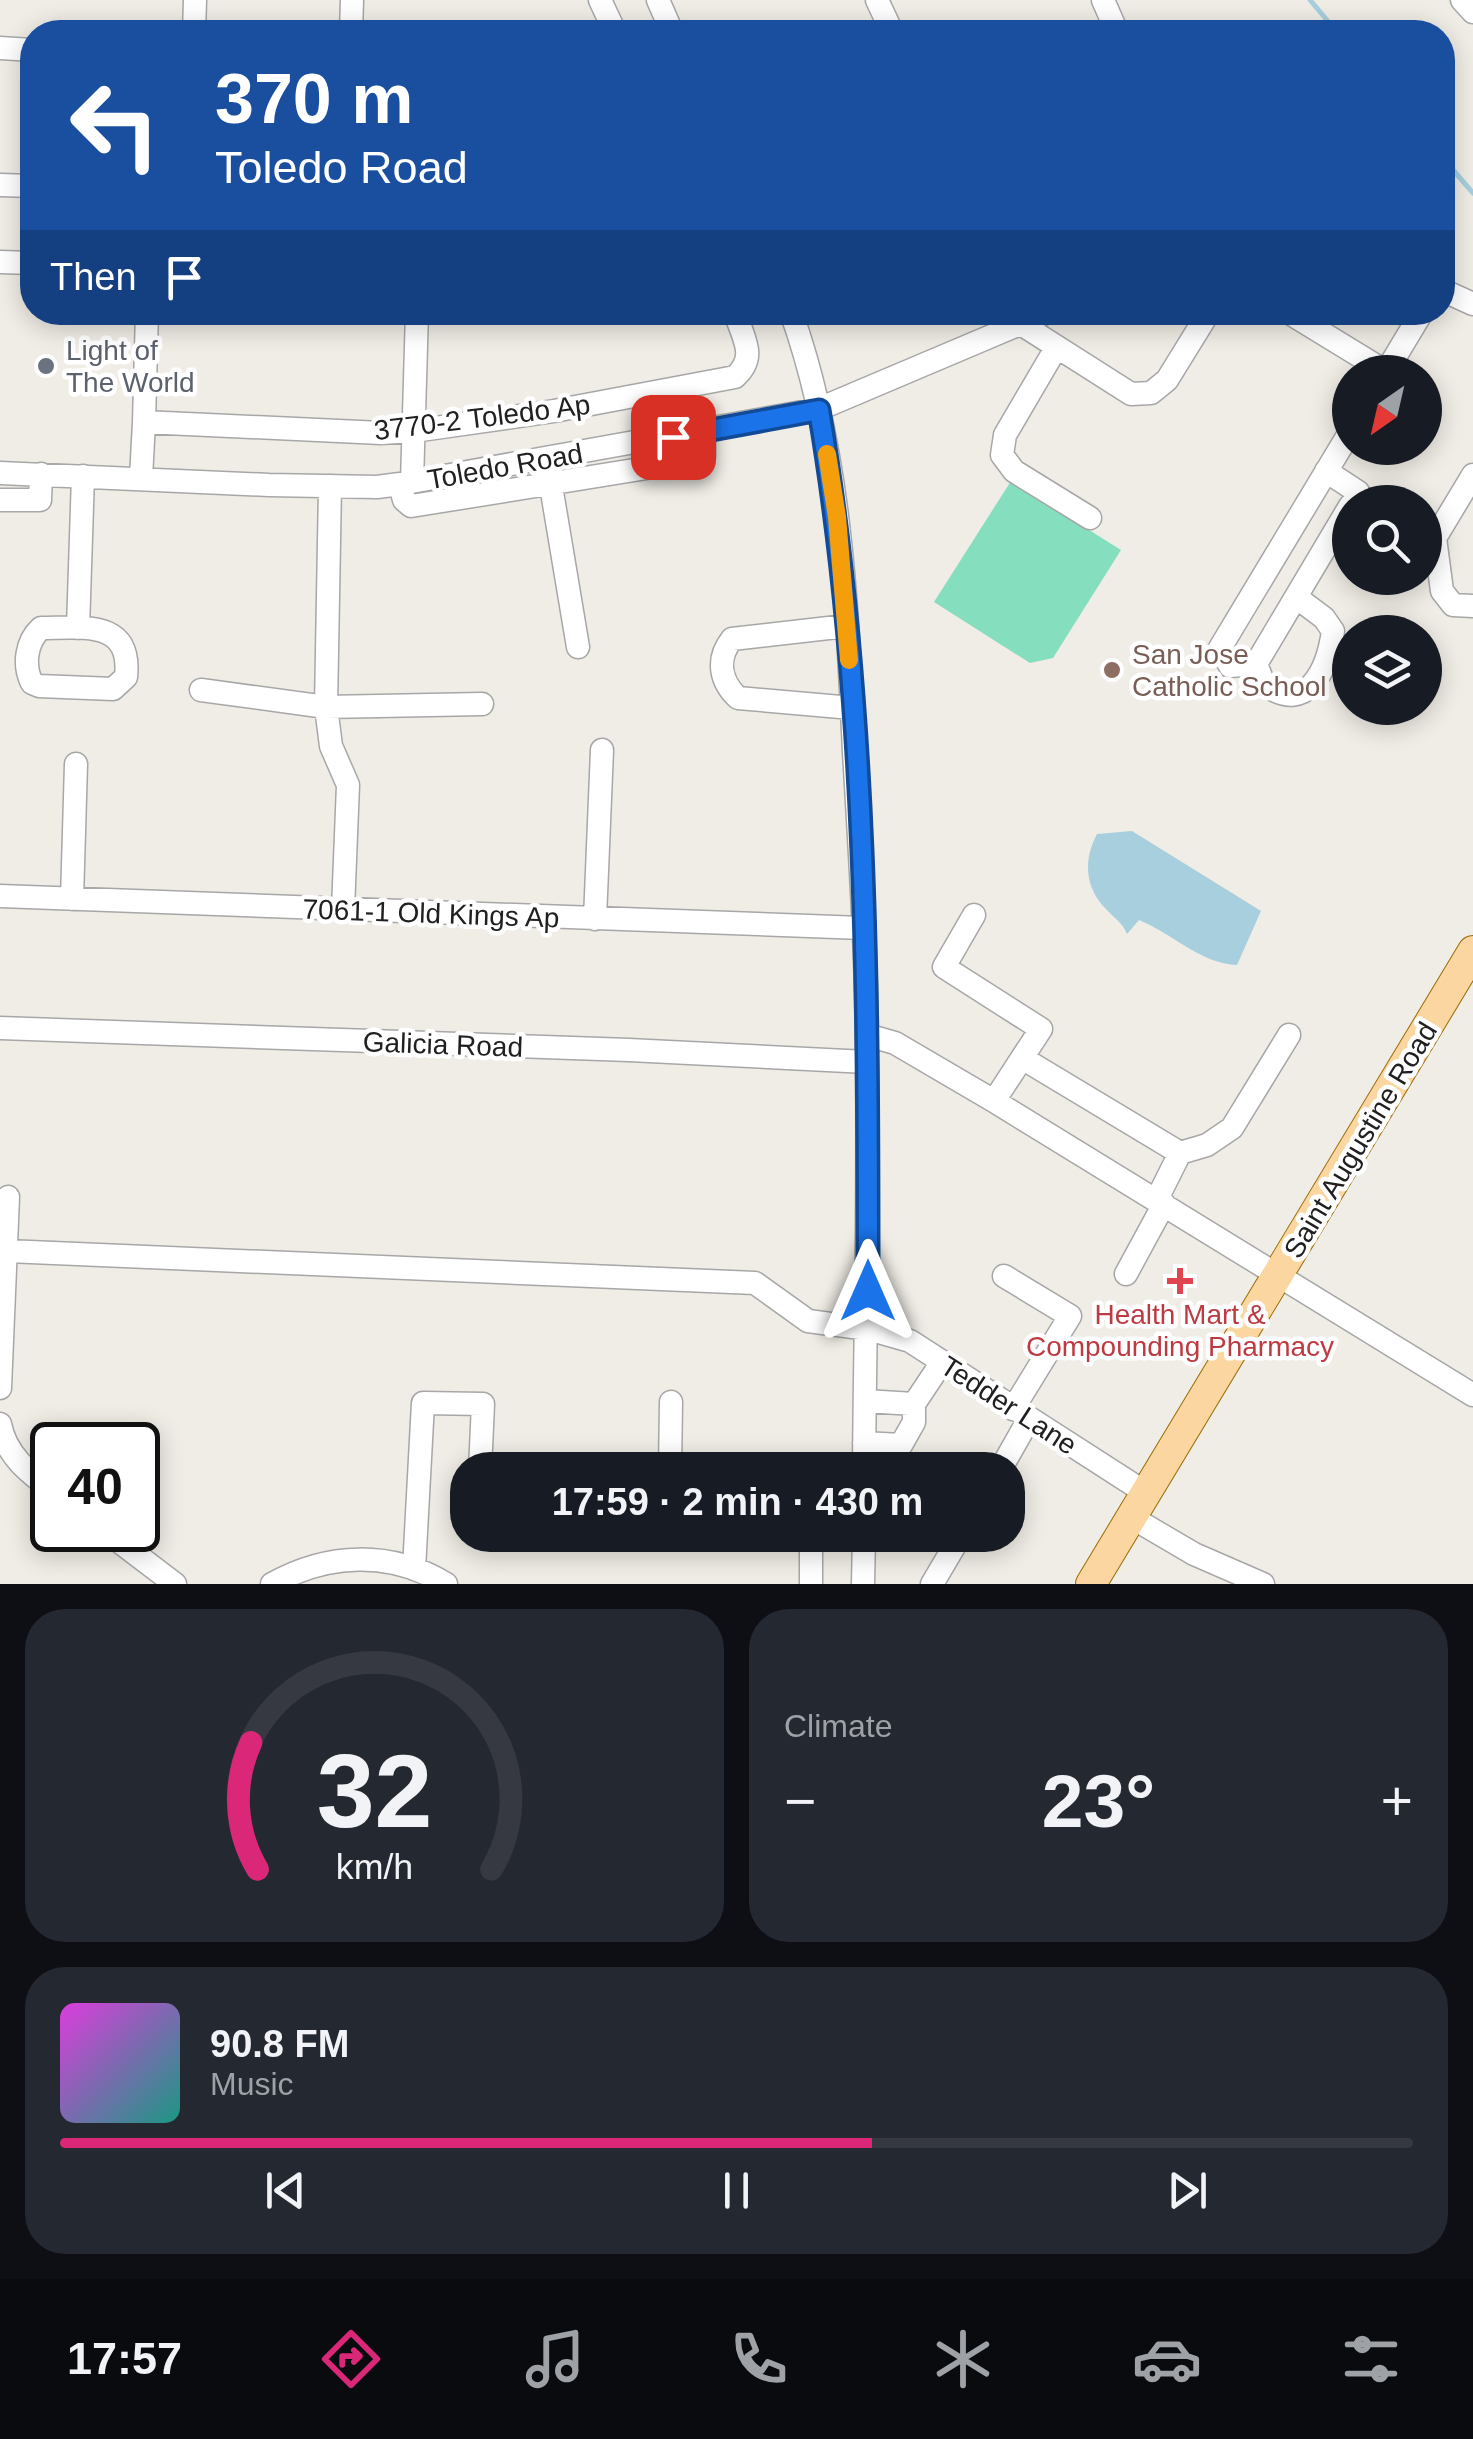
<!DOCTYPE html>
<meta charset="utf-8">
<style>
body{margin:0;font-family:Helvetica,sans-serif;background:#242831;color:#f1f3f6;height:100vh;display:flex;flex-direction:column;font-size:38px;white-space:nowrap}
*{box-sizing:border-box;margin:0}
p{font-size:32px;color:#9ea1a6}
.icon{flex:none;width:55px;height:55px;fill:none;stroke:currentColor;stroke-width:2;stroke-linecap:round;stroke-linejoin:round}
.map{position:relative;height:1584px;overflow:hidden}
.sheet{display:flex;flex-direction:column;gap:25px;padding:25px;background:#0d0f14;flex:1}
.sheet>*{flex:none}
.banner{position:absolute;left:20px;top:20px;width:1435px;height:305px;border-radius:40px;box-shadow:0 5px 25px #0003;background:#1a4fa0;color:#fff;overflow:hidden}
.needle{width:65px;rotate:214deg}
.controls{position:absolute;left:1332px;top:355px;display:grid;gap:20px}
.controls a{display:grid;place-items:center;width:110px;height:110px;border-radius:50%;background:#171b24;box-shadow:0 5px 25px #0003;font-size:50px}
.speed{position:absolute;left:30px;top:1422px;display:flex;gap:20px;font-size:50px;font-weight:700;text-align:center}
.speed>*{display:grid;place-content:center;width:130px;height:130px;border-radius:50%;background:#171b24;box-shadow:0 5px 25px #0003;line-height:1}
.speed .limit{border:5px solid #111;border-radius:15px;background:#fff;color:#111}
.pin{position:absolute;display:grid;place-items:center;width:85px;height:85px;color:#fff;margin:-42px;border-radius:20px;box-shadow:0 5px 15px #0006}
.me{position:absolute;width:110px;margin:-55px;rotate:0deg;stroke-linejoin:round;filter:drop-shadow(0 0 8px #0008)}
.turn{display:flex;align-items:center;gap:35px;height:210px;padding:0 30px;font-size:45px}
.turn .icon{width:130px;height:130px;stroke-width:2.5}
.turn b{display:block;font-size:70px;line-height:85px}
.then{display:flex;align-items:center;height:95px;padding:0 30px;background:#0003;gap:20px;font-size:38px}
.big{font-size:75px;font-weight:800;line-height:1.1}
.sheet .card{flex:1;display:flex;flex-direction:column;justify-content:center;gap:15px;min-width:0;padding:0 35px;border-radius:40px;background:#242831}
.sheet .dial{align-items:center;gap:0}
.dial svg{height:260px;overflow:visible;fill:none;stroke:#363941;stroke-width:7;stroke-linecap:round;text-anchor:middle}
.dial text{fill:#f1f3f6;stroke:none}
.song{display:flex;align-items:center;gap:30px}
.cover{width:120px;height:120px;border-radius:15px;background:linear-gradient(135deg,hsl(300 70% 55%),hsl(170 70% 35%))}
.played{height:10px;border-radius:5px;background:linear-gradient(90deg,#db2777 60%,#363941 60%)}
.keys{display:flex;justify-content:space-around;direction:ltr}
.heat{display:flex;justify-content:space-between;align-items:center;font-size:55px;direction:ltr}
.sheet .tiles{flex:1;display:grid;gap:25px;grid-template-columns:1fr 1fr}
.card:last-child{grid-column:span 2}
.trip{position:absolute;left:450px;top:1452px;width:575px;height:100px;border-radius:40px;background:#171b24;box-shadow:0 5px 25px #0003;font-weight:800;line-height:100px;text-align:center}
.menu{display:flex;height:160px;justify-content:space-around;align-items:center;background:#090b0e;color:#9ea1a6}
.menu .icon{width:70px;height:70px}
.menu .active{color:#db2777}
.menu b{font-size:45px;color:#f1f3f6}
.map>svg:first-child{display:block}
.pitch{fill:#85debe}
.water{fill:#a7cfdd}
.lines{fill:none;stroke-linecap:round;stroke-linejoin:round}
.stream{stroke:#a7cfdd;stroke-width:5}
.minor-casing{stroke:#a7a7a7;stroke-width:25}
.major-casing{stroke:#996b02;stroke-width:32}
.minor{stroke:#fff;stroke-width:22}
.major{stroke:#fbd6a0;stroke-width:30}
.route-casing{stroke:#114b97;stroke-width:25}
.route{stroke:#1a73e8;stroke-width:18}
.slow{stroke:#f59e0b;stroke-width:18}
.worship-dot{fill:#6b7280;stroke:#fff;stroke-width:4}
.education-dot{fill:#8d6e63;stroke:#fff;stroke-width:4}
.health-dot{fill:#e0444e;stroke:#fff;stroke-width:4}
.labels{text-anchor:middle;stroke-width:9;stroke-linejoin:round;paint-order:stroke}
.worship-label{font-size:28px;fill:#5b616d;stroke:#fff;text-anchor:start}
.street-label{font-size:28px;fill:#202020;stroke:#fff}
.education-label{font-size:28px;fill:#785e54;stroke:#fff;text-anchor:start}
.health-label{font-size:28px;fill:#be3a42;stroke:#fff}
</style>
<div class="map">
<svg width="1473" height="1584" viewBox="0 0 1473 1584">
<rect width="100%" height="100%" fill="#f0ede6"/>
<!-- pitch -->
<path class="pitch" d="M 1011,481 L 1121,550 L 1053,658 L 1030,663 L 934,602 Z"/>
<!-- water -->
<path class="water" d="M 1132,831 L 1261,911 L 1237,965 C 1201,964 1172,933 1139,920 L 1127,934 C 1123,923 1114,918 1106,909 C 1085,888 1083,860 1097,834 Z"/>
<g class="lines">
<!-- stream -->
<path class="stream" d="M 1310,0 L 1337,32
M 1442,157 L 1473,193"/>
<!-- minor casing -->
<g class="minor-casing">
<path id="minor" d="M 600,0 L 615,32
M 658,0 L 672,32
M 877,0 L 892,32
M 1103,0 L 1117,32
M 1462,0 L 1473,12
M 194,32 L 195,0
M 351,32 L 352,0
M 0,48 L 32,50
M 0,185 L 32,186
M 0,262 L 32,263
M 1442,290 L 1473,304
M 147,312 L 144,422 L 381,433 L 414,431 L 554,411 L 735,377 C 758,356 743,339 735,312
M 791,312 C 841,452 847,605 854,752 C 860,855 867,959 867,1062 C 869,1198 865,1334 864,1470
M 1288,312 L 1386,372
M 1021,324 L 1131,394 L 1151,393 L 1167,380 L 1209,312
M 1056,348 L 1005,435 L 1002,455 L 1014,471 L 1090,518
M 1386,372 L 1422,312
M 1350,432 L 1220,648 L 1230,666 L 1256,664 L 1350,506
M 548,468 L 578,647
M 1326,471 L 1358,492
M 0,473 L 269,485 L 377,487 L 400,484 L 819,409 L 1048,312
M 1473,475 L 1435,538 L 1442,591 L 1453,605 L 1473,606
M 141,478 L 144,422
M 412,482 L 417,312
M 400,484 L 404,500 L 411,506 L 696,460 L 704,456 L 704,431
M 330,486 L 326,707 L 331,746 L 348,785 L 343,909
M 0,500 L 40,500 L 41,474
M 846,626 L 732,639 C 716,659 720,681 738,698 L 852,708
M 41,628 C 83,628 132,619 126,677 L 113,689 L 39,686 L 32,683 C 23,665 26,642 41,628 Z
M 78,628 L 83,476
M 1256,664 L 1264,684 C 1308,717 1328,667 1333,631 L 1324,618 L 1296,597
M 201,690 L 326,707 L 482,704
M 0,896 L 862,928
M 72,899 L 76,764
M 974,915 L 944,967 L 1041,1029 L 994,1101
M 595,919 L 602,750
M 0,1028 L 629,1050 L 867,1062
M 867,1035 L 895,1043 L 994,1101 L 1473,1395
M 1022,1058 L 1180,1153 L 1157,1199
M 1180,1153 L 1207,1145 L 1232,1128 L 1289,1035
M 7,1251 L 755,1283 L 808,1321 L 868,1329 L 910,1341 L 1146,1493
M 1126,1274 L 1164,1204
M 1004,1276 L 1070,1316 L 1013,1409
M 0,1388 L 8,1197
M 865,1401 L 914,1404
M 0,1424 C 6,1455 28,1472 52,1490
M 864,1443 L 901,1445 L 914,1422 L 914,1404 L 942,1362
M 670,1470 L 671,1402
M 1000,1470 L 1029,1419
M 1131,1517 L 1194,1554 L 1263,1584
M 104,1530 L 175,1584
M 811,1535 L 811,1584
M 414,1569 L 423,1403 L 483,1404 L 480,1470
M 272,1584 C 327,1553 390,1550 446,1584
M 863,1584 L 864,1535
M 932,1584 L 961,1535"/>
</g>
<!-- major casing -->
<g class="major-casing">
<path id="major" d="M 1091,1584 L 1473,951"/>
</g>
<!-- minor -->
<use href="#minor" class="minor"/>
<!-- major -->
<use href="#major" class="major"/>
</g>
<g class="lines">
<!-- route casing -->
<g class="route-casing">
<path id="route" d="M 673,437 L 819,410 C 868,699 868,997 868,1291"/>
</g>
<!-- route -->
<use href="#route" class="route"/>
<!-- slow -->
<path class="slow" d="M 827,454 L 837,517 L 849,660"/>
</g>
<!-- markers -->
<circle class="worship-dot" cx="46" cy="366" r="10"/>
<circle class="education-dot" cx="1112" cy="670" r="10"/>
<path class="health-dot" d="M1175 1266h10v10h10v10h-10v10h-10v-10h-10v-10h10z"/>
<g class="labels">
<!-- worship labels -->
<g class="worship-label">
<text x="66" y="360">Light of<tspan x="66" dy="32">The World</tspan></text>
</g>
<!-- street labels -->
<g class="street-label">
<text transform="translate(482 417) rotate(-7)" y="10">3770-2 Toledo Ap</text>
<text transform="translate(505 466) rotate(-10)" y="10">Toledo Road</text>
<text transform="translate(431 913) rotate(2)" y="10">7061-1 Old Kings Ap</text>
<text transform="translate(443 1044) rotate(2)" y="10">Galicia Road</text>
<text transform="translate(1360 1140) rotate(-59)" y="10">Saint Augustine Road</text>
<text transform="translate(1009 1405) rotate(33)" y="10">Tedder Lane</text>
</g>
<!-- education labels -->
<g class="education-label">
<text x="1132" y="664">San Jose<tspan x="1132" dy="32">Catholic School</tspan></text>
</g>
<!-- health labels -->
<g class="health-label">
<text x="1180" y="1324">Health Mart &amp;<tspan x="1180" dy="32">Compounding Pharmacy</tspan></text>
</g>
</g>
</svg>
<div class="controls">
<a><svg class="needle" viewBox="-14 -14 28 28"><path d="M0-13l5 13h-10z" fill="#e53935"/><path d="M0 13l5-13h-10z" fill="#9ea1a6"/></svg></a>
<a><svg class="icon" aria-label="search" viewBox="0 0 24 24"><circle cx="10" cy="10" r="6"/><path d="M15 15l6 6"/></svg></a>
<a><svg class="icon" aria-label="layers" viewBox="0 0 24 24"><path d="M12 4l9 5-9 5-9-5zM3 14l9 5 9-5"/></svg></a>
</div>
<div class="speed"><div class="limit">40</div></div>
<div class="pin" style="left:673px;top:437px;background:#d93025"><svg class="icon" aria-label="arrive" viewBox="0 0 24 24"><path d="M6 21V4h12l-3 4 3 4H6"/></svg></div>
<svg class="me" style="left:868px;top:1291px" viewBox="-20 -20 40 40"><path d="M0-17L14 15 0 8-14 15z" fill="#1a73e8" stroke="#fff" stroke-width="4"/></svg>
<div class="trip">17:59 · 2 min · 430 m</div>
<div class="banner">
<div class="turn"><svg class="icon" aria-label="left" viewBox="0 0 24 24"><path d="M17 20v-9H6M10 6l-5 5 5 5"/></svg><div><b>370 m</b>Toledo Road</div></div>
<div class="then">Then<svg class="icon" aria-label="arrive" viewBox="0 0 24 24"><path d="M6 21V4h12l-3 4 3 4H6"/></svg></div>
</div>
</div>
<section class="sheet">
<div class="tiles">
<div class="card dial"><svg viewBox="0 0 100 80">
<path d="M14 69A42 42 0 1 1 86 69"/>
<path d="M14 69A42 42 0 0 1 12 30" stroke="#db2777"/>
<text x="50" y="56" font-size="32" font-weight="700">32</text>
<text x="50" y="72" font-size="11">km/h</text>
</svg></div>
<div class="card"><p>Climate</p>
<div class="heat"><a>−</a><b class="big">23°</b><a>+</a></div>
</div>
<div class="card">
<div class="song"><i class="cover"></i><div><b>90.8 FM</b><p>Music</p></div></div>
<div class="played"></div>
<div class="keys"><svg class="icon" aria-label="previous" viewBox="0 0 24 24"><path d="M18 5L8 12l10 7zM5 5v14"/></svg><svg class="icon" aria-label="pause" viewBox="0 0 24 24"><path d="M8 5v14M16 5v14"/></svg><svg class="icon" aria-label="next" viewBox="0 0 24 24"><path d="M6 5l10 7-10 7zM19 5v14"/></svg></div>
</div>
</div>
</section>
<nav class="menu">
<b>17:57</b>
<svg class="icon active" aria-label="directions" viewBox="0 0 24 24"><path d="M12 3l9 9-9 9-9-9zM9 14v-3h6M13 9l2 2-2 2"/></svg>
<svg class="icon" aria-label="music" viewBox="0 0 24 24"><path d="M9 18V5l10-2v13"/><circle cx="6" cy="18" r="3"/><circle cx="16" cy="16" r="3"/></svg>
<svg class="icon" aria-label="phone" viewBox="0 0 24 24"><path d="M5 4h4l2 5-3 2q2 4 5 5l2-3 5 2v4C11 20 4 13 5 4z"/></svg>
<svg class="icon" aria-label="climate" viewBox="0 0 24 24"><path d="M12 3v18M4 7l16 10M4 17L20 7"/></svg>
<svg class="icon" aria-label="car" viewBox="0 0 24 24"><path d="M5 17H2v-5l4-1 3-4h7l3 4 3 1v5h-3M9 17h6M6 11h13"/><circle cx="7" cy="17" r="2"/><circle cx="17" cy="17" r="2"/></svg>
<svg class="icon" aria-label="filters" viewBox="0 0 24 24"><path d="M4 7h16M4 17h16"/><circle cx="9" cy="7" r="2"/><circle cx="15" cy="17" r="2"/></svg>
</nav>
